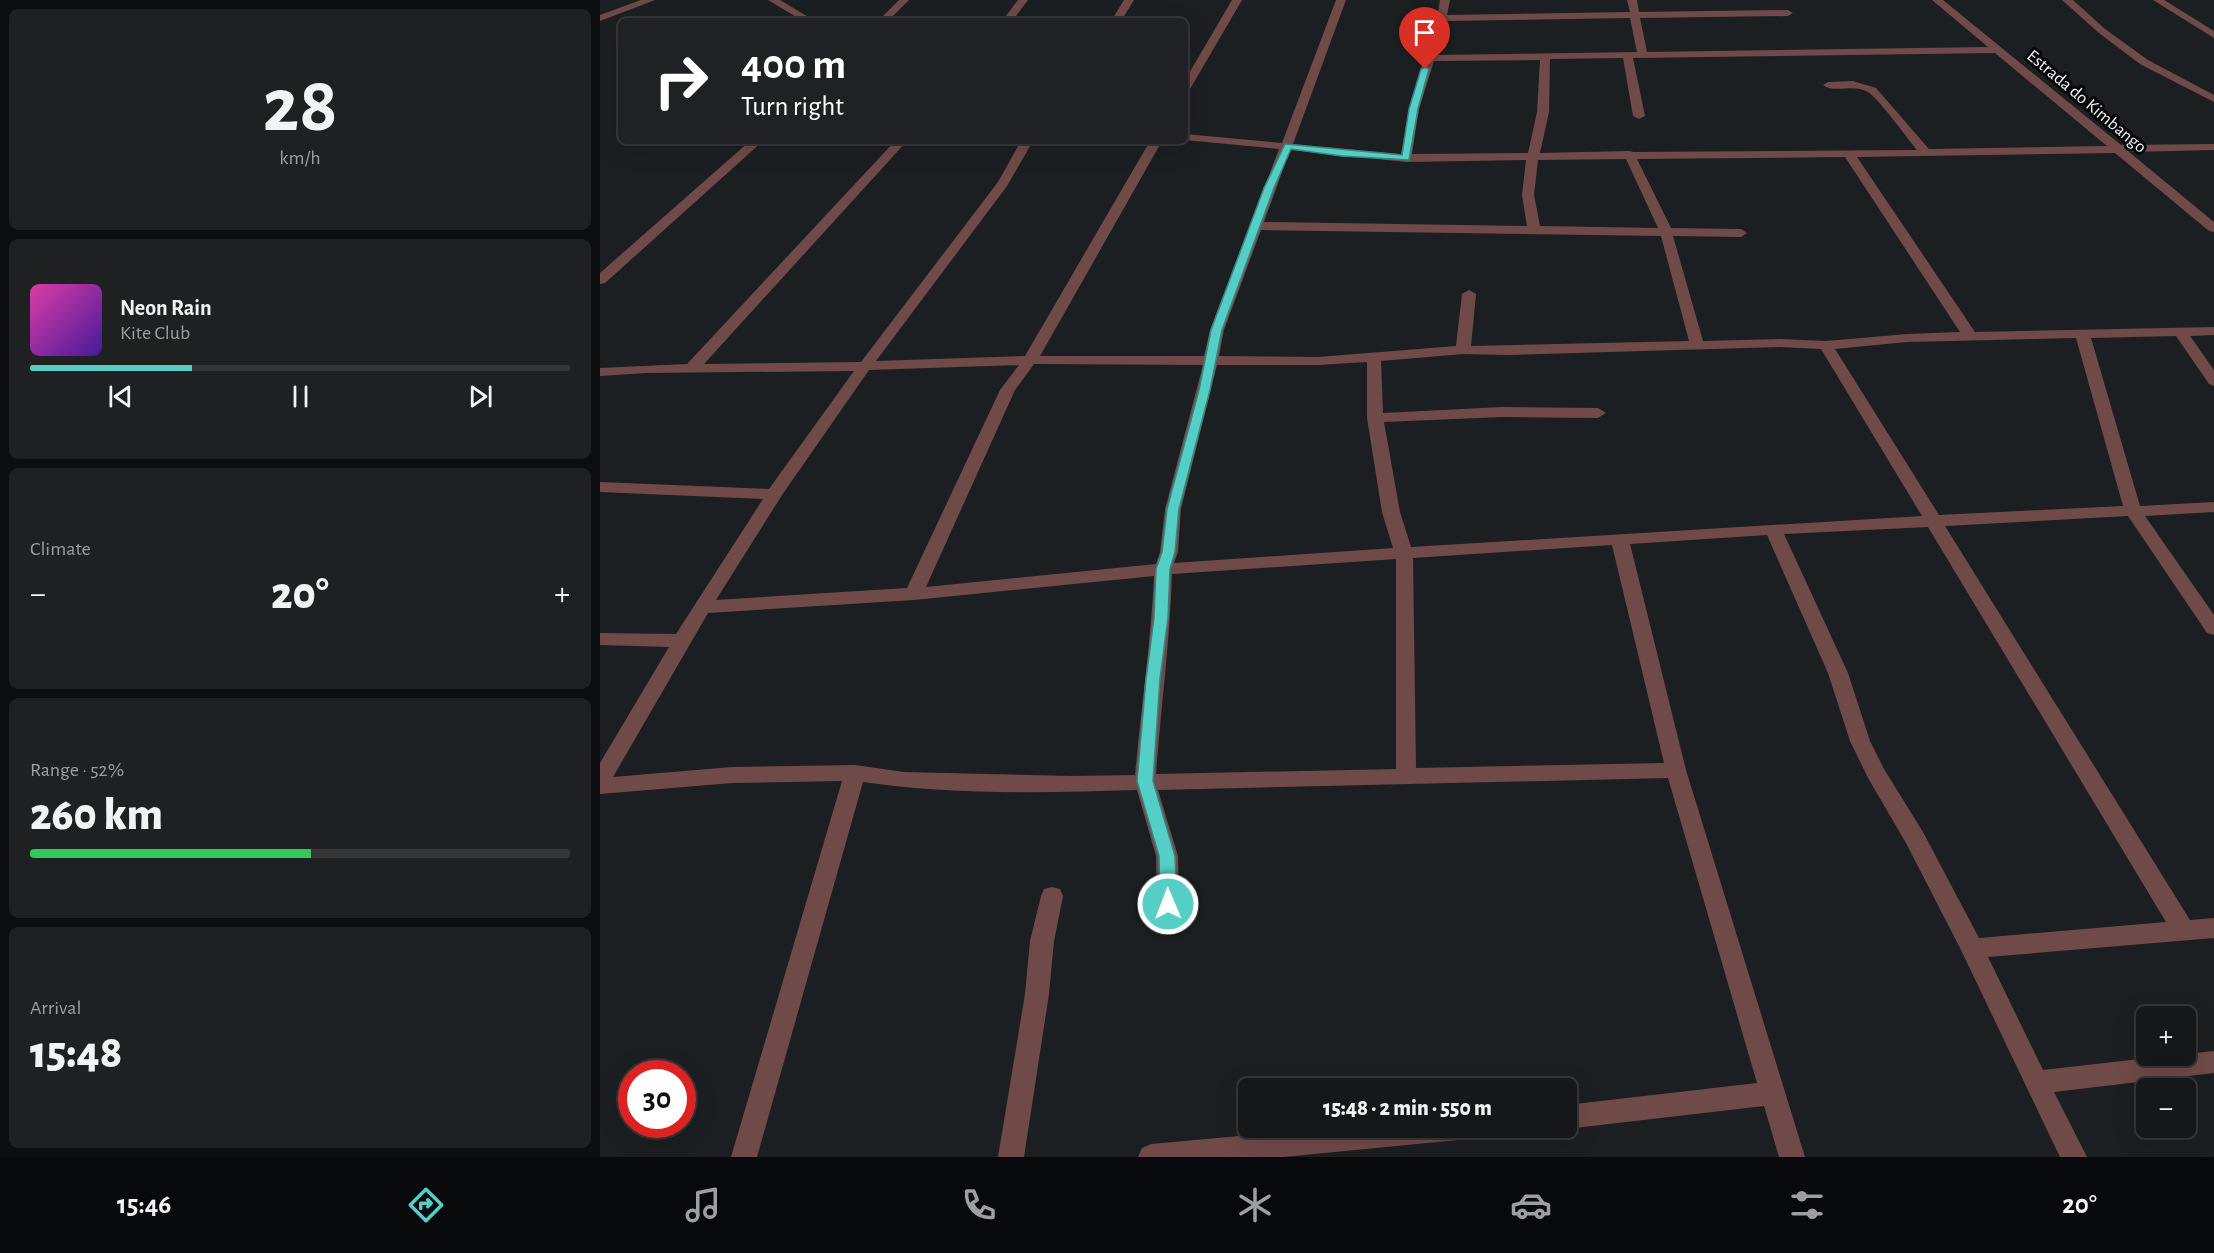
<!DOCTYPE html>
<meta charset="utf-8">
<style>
body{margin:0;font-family:"Alegreya Sans",sans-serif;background:#1e2022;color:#f1f3f6;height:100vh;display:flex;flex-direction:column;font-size:22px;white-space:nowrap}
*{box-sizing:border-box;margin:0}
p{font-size:20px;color:#9d9fa2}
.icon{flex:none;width:33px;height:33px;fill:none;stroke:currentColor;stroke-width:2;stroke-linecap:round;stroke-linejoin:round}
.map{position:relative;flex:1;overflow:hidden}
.sheet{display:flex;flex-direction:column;gap:9px;padding:9px;background:#0c0d0e;width:600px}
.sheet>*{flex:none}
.banner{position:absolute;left:18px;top:18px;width:570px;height:126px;border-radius:9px;box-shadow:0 6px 24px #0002,0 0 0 2px #343638;background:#202124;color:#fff;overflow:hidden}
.buttons{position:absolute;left:1536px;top:1006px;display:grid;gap:12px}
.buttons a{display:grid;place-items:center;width:60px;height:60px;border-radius:9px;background:#151719;box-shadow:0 6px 24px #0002,0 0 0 2px #343638;font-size:30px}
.speed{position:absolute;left:18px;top:1060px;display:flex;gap:12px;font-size:30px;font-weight:700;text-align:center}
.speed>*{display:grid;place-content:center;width:78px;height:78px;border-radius:50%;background:#151719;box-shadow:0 6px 24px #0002,0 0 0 2px #343638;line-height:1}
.speed .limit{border:9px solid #d22;background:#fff;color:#111}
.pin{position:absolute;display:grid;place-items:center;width:51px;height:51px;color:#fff;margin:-62px -26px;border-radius:50% 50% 50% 0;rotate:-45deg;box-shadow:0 0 6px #0007}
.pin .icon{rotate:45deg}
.me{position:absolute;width:66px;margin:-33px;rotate:359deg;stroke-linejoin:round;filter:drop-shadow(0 0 4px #0008)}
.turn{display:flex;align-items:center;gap:21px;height:126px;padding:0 24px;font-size:27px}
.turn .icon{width:78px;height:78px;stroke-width:2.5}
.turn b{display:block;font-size:42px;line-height:51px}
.big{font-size:45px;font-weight:800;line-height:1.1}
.sheet .widget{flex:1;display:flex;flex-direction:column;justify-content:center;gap:9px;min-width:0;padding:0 21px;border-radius:9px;background:#1e2022}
.sheet .dial{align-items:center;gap:0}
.dial b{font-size:78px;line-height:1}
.song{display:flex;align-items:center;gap:18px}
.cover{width:72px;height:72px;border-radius:9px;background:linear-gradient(135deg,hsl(320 70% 55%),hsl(260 70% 35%))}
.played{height:6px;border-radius:3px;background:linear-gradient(90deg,#55cec6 30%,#343638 30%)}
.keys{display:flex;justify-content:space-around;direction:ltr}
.heat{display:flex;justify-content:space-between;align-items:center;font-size:33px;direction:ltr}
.charge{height:9px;border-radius:4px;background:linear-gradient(90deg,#34c759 52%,#343638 0)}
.trip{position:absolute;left:638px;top:1078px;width:339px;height:60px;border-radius:9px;background:#151719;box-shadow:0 6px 24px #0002,0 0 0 2px #343638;font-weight:800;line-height:60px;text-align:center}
.dock{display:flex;height:96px;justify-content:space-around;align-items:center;background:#08090a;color:#9d9fa2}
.dock .icon{width:42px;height:42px}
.dock .on{color:#55cec6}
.dock b{font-size:27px;color:#f1f3f6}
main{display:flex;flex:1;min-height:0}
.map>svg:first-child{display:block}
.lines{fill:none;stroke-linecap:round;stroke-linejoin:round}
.minor{fill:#704a49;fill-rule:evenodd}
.route{fill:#55cec6;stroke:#378681;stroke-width:1.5}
.labels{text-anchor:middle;stroke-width:6;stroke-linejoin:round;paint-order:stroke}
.far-street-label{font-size:18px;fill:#f2f4f5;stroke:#08090a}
</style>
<main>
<section class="sheet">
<div class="widget dial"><b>28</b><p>km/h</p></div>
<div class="widget">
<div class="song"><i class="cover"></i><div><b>Neon Rain</b><p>Kite Club</p></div></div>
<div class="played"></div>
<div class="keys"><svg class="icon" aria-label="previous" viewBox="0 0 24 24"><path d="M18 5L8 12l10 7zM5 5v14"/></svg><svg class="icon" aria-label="pause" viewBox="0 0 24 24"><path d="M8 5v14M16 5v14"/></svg><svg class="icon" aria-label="next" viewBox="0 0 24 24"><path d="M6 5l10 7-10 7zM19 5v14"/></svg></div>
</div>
<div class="widget"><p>Climate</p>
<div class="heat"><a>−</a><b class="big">20°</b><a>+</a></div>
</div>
<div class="widget"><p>Range · 52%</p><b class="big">260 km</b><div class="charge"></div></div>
<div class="widget"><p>Arrival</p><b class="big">15:48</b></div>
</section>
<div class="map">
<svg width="1614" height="1157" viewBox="0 0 1614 1157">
<rect width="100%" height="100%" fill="#1c1f21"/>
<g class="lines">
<!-- minor -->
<path class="minor" d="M 41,0 L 55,0 L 0,21 L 0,15 Z
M 168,0 L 180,0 L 215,21 L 203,21 Z
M 299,0 L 309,0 L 288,21 L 278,21 Z
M 418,0 L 428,0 L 412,21 L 402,21 Z
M 524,0 L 534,0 L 521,21 L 511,21 Z
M 632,0 L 642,0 L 590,89 L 585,92 L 585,80 Z
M 736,0 L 746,0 L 693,144 L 801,154 L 809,109 L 837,18 L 840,0 L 850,0 L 847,15 L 1030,12 L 1027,0 L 1037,0 L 1039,12 L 1188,10 L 1193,13 L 1188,16 L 1040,18 L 1047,52 L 1388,47 L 1332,0 L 1343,0 L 1521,145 L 1614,144 L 1614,150 L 1529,152 L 1614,222 L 1614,232 L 1609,231 L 1515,153 L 1257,157 L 1375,332 L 1614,327 L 1614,335 L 1590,336 L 1614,370 L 1614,386 L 1609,384 L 1576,336 L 1491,338 L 1540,506 L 1614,502 L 1614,512 L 1545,516 L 1614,615 L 1614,635 L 1607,633 L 1528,516 L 1345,526 L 1590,920 L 1614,918 L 1614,938 L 1388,957 L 1443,1070 L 1566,1056 L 1586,1056 L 1586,1054 L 1614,1051 L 1614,1073 L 1454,1092 L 1487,1157 L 1460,1157 L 1361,950 L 1306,843 L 1268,778 L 1250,741 L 1228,673 L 1167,535 L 1030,544 L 1086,770 L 1205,1157 L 1179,1157 L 1164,1106 L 966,1129 L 963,1128 L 966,1128 L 966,1105 L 1157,1083 L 1068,778 L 558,790 L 578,856 L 579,904 L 576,911 L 568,913 L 560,911 L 557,904 L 556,856 L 537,790 C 447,793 353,795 263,782 L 157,1157 L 131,1157 L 242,781 L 132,783 L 0,794 L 0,763 L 69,647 L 0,645 L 0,633 L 76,634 L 163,499 L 0,492 L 0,482 L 169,489 L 254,371 L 46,373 L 0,376 L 0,368 L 87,364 L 295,141 L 307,141 L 104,364 L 261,362 L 398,182 L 421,141 L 433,141 L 407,186 L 276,361 L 425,356 L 550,141 L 562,141 L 440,356 L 604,356 L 610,330 L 679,149 L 585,140 L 585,134 L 682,143 ZM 1030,18 L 1037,52 L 836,55 L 846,21 ZM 1395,53 L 1507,146 L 1329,149 L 1276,88 L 1253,81 L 1228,82 L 1223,85 C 1234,94 1254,83 1268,92 C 1279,99 1307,138 1317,150 L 1034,152 L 1029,151 L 940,153 L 949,112 L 950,59 L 1023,58 L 1033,116 L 1039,119 L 1045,116 L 1033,58 ZM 940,60 L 937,112 L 928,153 L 812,154 L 819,109 L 834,61 ZM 690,150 L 806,162 L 926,160 L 922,195 L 927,226 L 664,222 ZM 1245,157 L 1360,332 L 1307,334 L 1226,341 L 1180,339 L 1103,341 L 1073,236 L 1141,237 L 1147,233 L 1141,229 L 1071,228 L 1037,159 ZM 1026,159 L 1058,228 L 940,226 L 934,195 L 938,160 ZM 661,230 L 1061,236 L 1089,341 L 871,346 L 876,294 L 869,290 L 862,294 L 856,346 L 718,357 L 619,356 L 624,330 ZM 1476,338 L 1523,506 L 1339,515 L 1235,349 L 1307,342 ZM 1180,347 L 1221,349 L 1322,516 L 811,547 L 800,512 L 784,422 L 902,417 L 998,418 L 1006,413 L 998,408 L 902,407 L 783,413 L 781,361 L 863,354 L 907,355 ZM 767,362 L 767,418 L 782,512 L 793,548 L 574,563 L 578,552 L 581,509 L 617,365 L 718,365 ZM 434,364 L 603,365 L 565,509 L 560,552 L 556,564 L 326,587 L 415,390 ZM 419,365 L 400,390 L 307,588 L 116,600 L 182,495 L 269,370 ZM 1328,527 L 1566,922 L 1379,938 L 1323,832 L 1284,769 L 1270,741 L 1248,673 L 1184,534 ZM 1012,545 L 1064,763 L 816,768 L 813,558 ZM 796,559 L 796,769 L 556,774 C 561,707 570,641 572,574 ZM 554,576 C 551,642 541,708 535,775 L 472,776 L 304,772 L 255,765 L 132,767 L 13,777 L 108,613 L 314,600 Z
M 1462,0 L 1473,0 L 1505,29 L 1548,60 L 1614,95 L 1614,102 L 1540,64 L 1499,33 Z
M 1553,0 L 1564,0 L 1614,31 L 1614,38 Z
M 150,141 L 163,141 L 5,283 L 0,284 L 0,273 Z
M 452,887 L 460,889 L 463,896 L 454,941 L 449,994 L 424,1157 L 398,1157 L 425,994 L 430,941 L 441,896 L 444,889 Z
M 726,1128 L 871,1128 L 867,1137 L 858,1140 L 683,1157 L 538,1157 L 542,1148 L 551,1144 Z"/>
</g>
<!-- route -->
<path class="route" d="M 825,67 L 829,69 L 818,109 L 809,160 L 741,156 L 691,149 L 674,188 L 622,330 L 610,390 L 579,509 L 575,552 L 570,569 L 568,618 L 560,679 L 553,781 L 575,856 L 577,904 L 574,909 L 568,911 L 562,909 L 560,904 L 559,856 L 537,781 L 546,679 L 554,618 L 556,569 L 562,552 L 567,509 L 599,390 L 611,330 L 664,188 L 685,144 L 802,155 L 809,109 L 821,69 Z"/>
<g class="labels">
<!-- far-street labels -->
<g class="far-street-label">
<text transform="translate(1487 101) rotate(40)" y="6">Estrada do Kimbango</text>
</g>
</g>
</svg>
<div class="buttons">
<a>+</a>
<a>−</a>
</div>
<div class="speed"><div class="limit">30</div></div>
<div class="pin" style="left:825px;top:69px;background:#d93025"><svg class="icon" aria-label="arrive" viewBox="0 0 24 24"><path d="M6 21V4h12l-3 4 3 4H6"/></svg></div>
<svg class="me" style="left:568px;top:904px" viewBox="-20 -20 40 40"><circle r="17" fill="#55cec6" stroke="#fff" stroke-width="3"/><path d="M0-11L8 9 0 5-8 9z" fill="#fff"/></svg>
<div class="trip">15:48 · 2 min · 550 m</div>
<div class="banner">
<div class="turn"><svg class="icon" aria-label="right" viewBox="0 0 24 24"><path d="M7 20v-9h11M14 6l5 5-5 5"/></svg><div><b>400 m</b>Turn right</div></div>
</div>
</div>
</main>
<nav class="dock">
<b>15:46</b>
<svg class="icon on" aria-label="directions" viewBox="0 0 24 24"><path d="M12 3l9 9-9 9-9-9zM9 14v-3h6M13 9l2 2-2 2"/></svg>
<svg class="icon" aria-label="music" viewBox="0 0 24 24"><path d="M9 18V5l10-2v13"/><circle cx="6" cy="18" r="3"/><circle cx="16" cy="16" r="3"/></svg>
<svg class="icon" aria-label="phone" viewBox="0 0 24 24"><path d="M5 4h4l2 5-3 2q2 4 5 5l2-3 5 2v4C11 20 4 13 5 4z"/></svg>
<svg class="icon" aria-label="climate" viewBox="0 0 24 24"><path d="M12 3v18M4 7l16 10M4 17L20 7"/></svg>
<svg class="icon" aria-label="car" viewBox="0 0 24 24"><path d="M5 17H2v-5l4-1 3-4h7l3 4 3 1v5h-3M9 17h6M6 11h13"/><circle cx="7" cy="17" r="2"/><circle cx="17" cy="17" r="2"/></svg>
<svg class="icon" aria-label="filters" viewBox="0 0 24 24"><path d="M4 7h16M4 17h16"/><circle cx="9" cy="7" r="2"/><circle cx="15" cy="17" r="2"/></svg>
<b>20°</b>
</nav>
